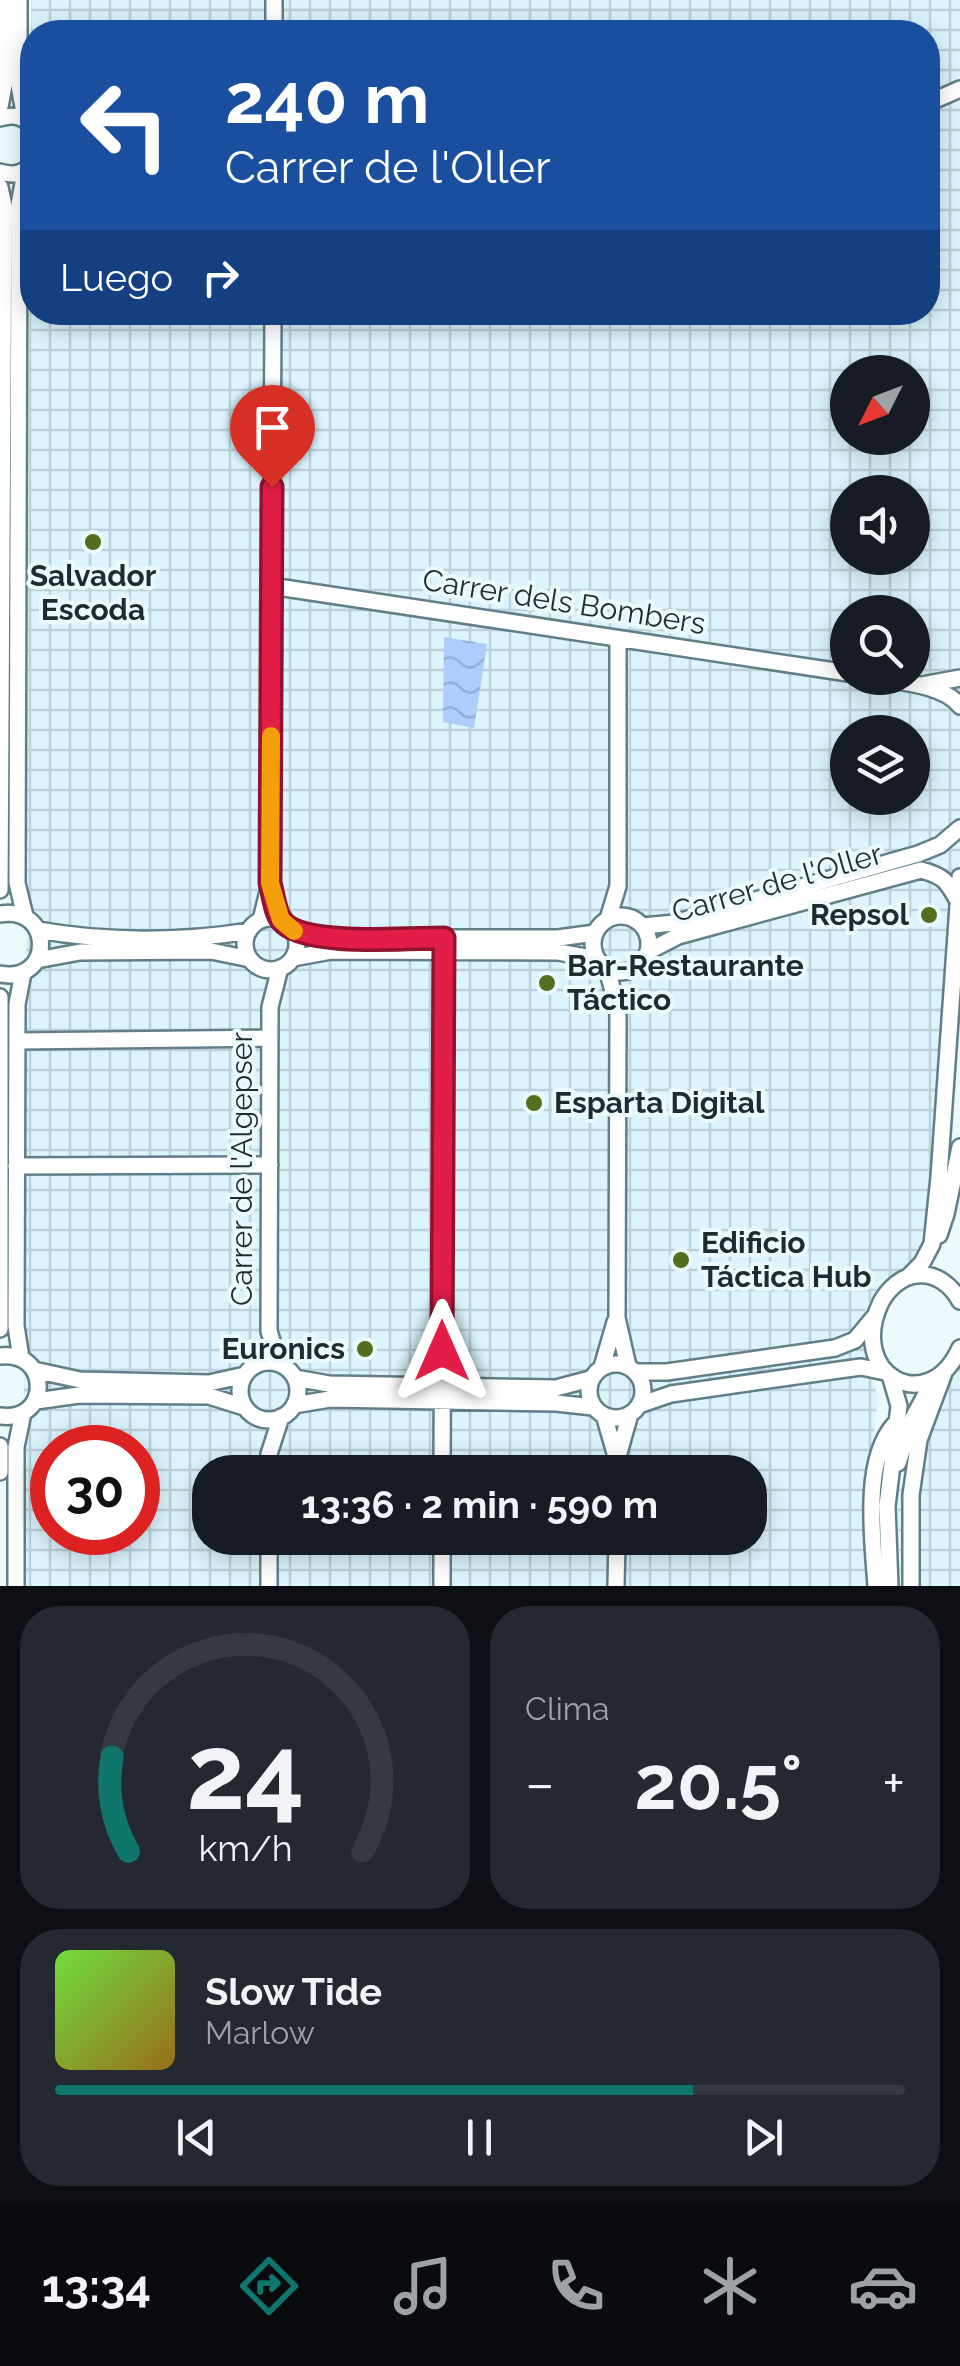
<!DOCTYPE html>
<html lang="es">
<meta charset="utf-8">
<style>
body{margin:0;font-family:Raleway,sans-serif;background:#242831;color:#f1f3f6;height:100vh;display:flex;flex-direction:column;font-size:38px;white-space:nowrap}
*{box-sizing:border-box;margin:0}
p{font-size:32px;color:#9ea1a6}
.icon{flex:none;width:55px;height:55px;fill:none;stroke:currentColor;stroke-width:2;stroke-linecap:round;stroke-linejoin:round}
.map{position:relative;height:1586px;overflow:hidden}
.details{display:flex;flex-direction:column;gap:20px;padding:20px;background:#0d0f14;flex:1}
.details>*{flex:none}
.hud{position:absolute;left:20px;top:20px;width:920px;height:305px;border-radius:40px;box-shadow:0 5px 25px #0003;background:#1a4fa0;color:#fff;overflow:hidden}
.needle{width:65px;rotate:228deg}
.fabs{position:absolute;left:830px;top:355px;display:grid;gap:20px}
.fabs a{display:grid;place-items:center;width:100px;height:100px;border-radius:50%;background:#171b24;box-shadow:0 5px 25px #0003;font-size:50px}
.speed{position:absolute;left:30px;top:1425px;display:flex;gap:20px;font-size:50px;font-weight:700;text-align:center}
.speed>*{display:grid;place-content:center;width:130px;height:130px;border-radius:50%;background:#171b24;box-shadow:0 5px 25px #0003;line-height:1}
.speed .limit{border:15px solid #d22;background:#fff;color:#111}
.pin{position:absolute;display:grid;place-items:center;width:85px;height:85px;color:#fff;margin:-102px -42px;border-radius:50% 50% 50% 0;rotate:-45deg;box-shadow:0 0 10px #0007}
.pin .icon{rotate:45deg}
.me{position:absolute;width:110px;margin:-55px;rotate:0deg;stroke-linejoin:round;filter:drop-shadow(0 0 8px #0008)}
.turn{display:flex;align-items:center;gap:35px;height:210px;padding:0 40px;font-size:45px}
.turn .icon{width:130px;height:130px;stroke-width:2.5}
.turn b{display:block;font-size:70px;line-height:85px}
.then{display:flex;align-items:center;height:95px;padding:0 40px;background:#0003;gap:20px;font-size:38px}
.big{font-size:75px;font-weight:700;line-height:1.1}
.details .widget{flex:1;display:flex;flex-direction:column;justify-content:center;gap:15px;min-width:0;padding:0 35px;border-radius:40px;background:#242831}
.details .dial{align-items:center;gap:0}
.dial svg{height:260px;overflow:visible;fill:none;stroke:#363941;stroke-width:7;stroke-linecap:round;text-anchor:middle}
.dial text{fill:#f1f3f6;stroke:none}
.song{display:flex;align-items:center;gap:30px}
.cover{width:120px;height:120px;border-radius:15px;background:linear-gradient(135deg,hsl(100 70% 55%),hsl(40 70% 35%))}
.played{height:10px;border-radius:5px;background:linear-gradient(90deg,#0f766e 75%,#363941 75%)}
.keys{display:flex;justify-content:space-around;direction:ltr}
.heat{display:flex;justify-content:space-between;align-items:center;font-size:55px;direction:ltr}
.details .tiles{flex:1;display:grid;gap:20px;grid-template-columns:1fr 1fr}
.widget:last-child{grid-column:span 2}
.trip{position:absolute;left:192px;top:1455px;width:575px;height:100px;border-radius:40px;background:#171b24;box-shadow:0 5px 25px #0003;font-weight:700;line-height:100px;text-align:center}
.tabs{display:flex;height:160px;justify-content:space-around;align-items:center;background:#090b0e;color:#9ea1a6}
.tabs .icon{width:70px;height:70px}
.tabs .on{color:#0f766e}
.tabs b{font-size:45px;color:#f1f3f6}
.map>svg:first-child{display:block}
.industrial{fill:url(#industrial-grid);fill-rule:evenodd}
.water{fill:url(#water-waves)}
.lines{fill:none;stroke-linecap:round;stroke-linejoin:round}
.minor-casing{stroke:#607f89;stroke-width:20}
.minor{stroke:#fff;stroke-width:15}
.route-casing{stroke:#92132f;stroke-width:25}
.route{stroke:#e11d48;stroke-width:18}
.slow{stroke:#f59e0b;stroke-width:18}
.poi-dot{fill:#546d1f;stroke:#ecfafe;stroke-width:4}
.labels{text-anchor:middle;stroke-width:8;stroke-linejoin:round;paint-order:stroke}
.poi-label{font-size:30px;font-weight:bold;fill:#1e2b2f;stroke:#ecfafe;text-anchor:start}
.street-label{font-size:30px;fill:#1e2b2f;stroke:#ecfafe}
</style>
<div class="map">
<svg width="960" height="1586" viewBox="0 0 960 1586">
<defs>
<pattern id="industrial-grid" width="8" height="8" patternUnits="userSpaceOnUse" patternTransform="scale(2.5)"><rect width="8" height="8" fill="#dbf4fd"/><path d="M0 4h8M4 0v8" fill="none" stroke="#bcd1d9"/></pattern>
<pattern id="water-waves" width="16" height="10" patternUnits="userSpaceOnUse" patternTransform="scale(2.5)"><rect width="16" height="10" fill="#adcdfc"/><path d="M0 5q4-4 8 0t8 0" fill="none" stroke="#94b0d8"/></pattern>
</defs>
<rect width="100%" height="100%" fill="#ecfafe"/>
<!-- industrial -->
<path class="industrial" d="M 31,0 L 960,0 L 960,996 L 949,1150 L 944,1186 L 913,1262 L 880,1282 L 860,1321 L 869,1369 L 878,1397 L 870,1468 L 879,1586 L 23,1586 ZM 32,32 L 928,32 L 928,312 L 32,312 ZM 848,372 L 912,372 L 912,438 L 848,438 ZM 848,492 L 912,492 L 912,558 L 848,558 ZM 848,612 L 912,612 L 912,678 L 848,678 ZM 848,732 L 912,732 L 912,798 L 848,798 ZM 52,1448 L 138,1448 L 138,1532 L 52,1532 ZM 210,1472 L 750,1472 L 750,1538 L 210,1538 Z
M 960,1366 L 960,1586 L 901,1586 L 897,1495 L 943,1390 L 957,1373 Z"/>
<!-- water -->
<path class="water" d="M 444,637 L 487,644 L 474,728 L 443,722 Z"/>
<g class="lines">
<!-- minor casing -->
<g class="minor-casing">
<path id="minor" d="M 19,0 L 19,85 L 25,118
M 274,32 L 274,0
M 928,103 L 960,89
M 0,107 L 4,85 L 5,0
M 0,118 C 14,114 23,116 32,127
M 0,172 C 14,176 22,174 32,164
M 25,172 L 19,205 L 17,883 L 25,916
M 0,187 L 4,206 L 0,890
M 271,586 L 848,673
M 879,678 C 903,682 945,686 960,706
M 922,685 L 960,678
M 0,914 C 54,905 54,984 0,974
M593 944a28 28 0 1 1 56 0a28 28 0 1 1-56 0Z
M245 944a26 26 0 1 1 52 0a26 26 0 1 1-52 0Z
M 608,919 L 618,886 L 618,639
M 261,920 L 270,883 L 273,312
M 643,926 L 674,923 L 918,854 L 940,845 L 960,828
M 38,930 C 105,942 182,942 249,931
M 293,931 L 329,938 L 558,938 L 595,933
M 649,951 L 678,936 L 921,870 C 944,876 947,881 958,901
M 293,958 L 331,951 L 558,952 L 597,959
M 37,960 L 80,952 L 211,951 L 250,959
M 607,969 L 618,1010 L 617,1318 L 628,1366
M 0,997 L 0,1329
M 17,1041 L 270,1038
M 16,1166 L 270,1165
M 939,1235 L 946,1214 L 960,1147
M 908,1277 L 922,1263 L 932,1244 L 939,1177 L 960,877
M 960,1301 C 951,1285 936,1273 917,1275 C 902,1276 888,1289 881,1302 C 846,1375 928,1419 960,1348
M 0,1356 C 51,1350 51,1423 0,1416
M 21,1358 L 16,1326 L 17,1004 L 23,973
M240 1391a29 29 0 1 1 58 0a29 29 0 1 1-58 0Z
M589 1391a27 27 0 1 1 54 0a27 27 0 1 1-54 0Z
M 279,1364 L 269,1331 L 270,1007 L 280,968
M 602,1367 L 615,1322
M 34,1370 L 80,1380 L 209,1383 L 245,1375
M 636,1372 L 667,1372 L 835,1348 L 855,1340 L 874,1317
M 295,1378 L 329,1384 L 556,1388 L 590,1379
M 36,1401 L 79,1395 L 209,1396 L 244,1407
M 294,1405 L 330,1399 L 556,1403 L 593,1407
M 639,1405 L 671,1394 L 839,1370 L 861,1367 L 885,1372
M 604,1415 L 617,1460
M 0,1446 L 0,1472
M 898,1463 L 913,1418 L 927,1392
M 269,1472 L 269,1454 L 281,1417
M 442,1472 L 444,938
M 617,1472 L 617,1460 L 630,1414
M 16,1586 L 16,1447 L 23,1413
M 269,1586 L 269,1538
M 442,1586 L 442,1538
M 616,1586 L 617,1538
M 876,1586 C 873,1541 862,1461 894,1425
M 890,1586 L 887,1506 L 899,1406 L 890,1375
M 911,1586 L 911,1495 L 919,1440 L 944,1373"/>
</g>
<!-- minor -->
<use href="#minor" class="minor"/>
</g>
<g class="lines">
<!-- route casing -->
<g class="route-casing">
<path id="route" d="M 272,487 L 270,883 C 273,893 275,913 282,921 C 302,947 409,938 444,938 L 442,1351"/>
</g>
<!-- route -->
<use href="#route" class="route"/>
<!-- slow -->
<path class="slow" d="M 271,736 L 270,883 L 281,920 L 294,931"/>
</g>
<!-- markers -->
<g class="poi-dot">
<circle cx="93" cy="542" r="10"/>
<circle cx="929" cy="915" r="10"/>
<circle cx="547" cy="983" r="10"/>
<circle cx="534" cy="1103" r="10"/>
<circle cx="681" cy="1260" r="10"/>
<circle cx="365" cy="1349" r="10"/>
</g>
<g class="labels">
<!-- poi labels -->
<g class="poi-label">
<text x="93" y="586" text-anchor="middle">Salvador<tspan x="93" dy="34">Escoda</tspan></text>
<text x="909" y="925" text-anchor="end">Repsol</text>
<text x="567" y="976">Bar-Restaurante<tspan x="567" dy="34">Táctico</tspan></text>
<text x="554" y="1113">Esparta Digital</text>
<text x="701" y="1253">Edificio<tspan x="701" dy="34">Táctica Hub</tspan></text>
<text x="345" y="1359" text-anchor="end">Euronics</text>
</g>
<!-- street labels -->
<g class="street-label">
<text transform="translate(564 602) rotate(9)" y="10">Carrer dels Bombers</text>
<text transform="translate(777 883) rotate(-16)" y="10">Carrer de l'Oller</text>
<text transform="translate(242 1169) rotate(-90)" y="10">Carrer de l'Algepser</text>
</g>
</g>
</svg>
<div class="fabs">
<a><svg class="needle" viewBox="-14 -14 28 28"><path d="M0-13l5 13h-10z" fill="#e53935"/><path d="M0 13l5-13h-10z" fill="#9ea1a6"/></svg></a>
<a><svg class="icon" aria-label="sound" viewBox="0 0 24 24"><path d="M4 9h4l5-4v14l-5-4H4zM17 9q2 3 0 6"/></svg></a>
<a><svg class="icon" aria-label="search" viewBox="0 0 24 24"><circle cx="10" cy="10" r="6"/><path d="M15 15l6 6"/></svg></a>
<a><svg class="icon" aria-label="layers" viewBox="0 0 24 24"><path d="M12 4l9 5-9 5-9-5zM3 14l9 5 9-5"/></svg></a>
</div>
<div class="speed"><div class="limit">30</div></div>
<div class="pin" style="left:272px;top:487px;background:#d93025"><svg class="icon" aria-label="arrive" viewBox="0 0 24 24"><path d="M6 21V4h12l-3 4 3 4H6"/></svg></div>
<svg class="me" style="left:442px;top:1351px" viewBox="-20 -20 40 40"><path d="M0-17L14 15 0 8-14 15z" fill="#e11d48" stroke="#fff" stroke-width="4"/></svg>
<div class="trip">13:36 · 2 min · 590 m</div>
<div class="hud">
<div class="turn"><svg class="icon" aria-label="left" viewBox="0 0 24 24"><path d="M17 20v-9H6M10 6l-5 5 5 5"/></svg><div><b>240 m</b>Carrer de l'Oller</div></div>
<div class="then">Luego<svg class="icon" aria-label="right" viewBox="0 0 24 24"><path d="M7 20v-9h11M14 6l5 5-5 5"/></svg></div>
</div>
</div>
<section class="details">
<div class="tiles">
<div class="widget dial"><svg viewBox="0 0 100 80">
<path d="M14 69A42 42 0 1 1 86 69"/>
<path d="M14 69A42 42 0 0 1 9 40" stroke="#0f766e"/>
<text x="50" y="56" font-size="32" font-weight="700">24</text>
<text x="50" y="72" font-size="11">km/h</text>
</svg></div>
<div class="widget"><p>Clima</p>
<div class="heat"><a>−</a><b class="big">20.5°</b><a>+</a></div>
</div>
<div class="widget">
<div class="song"><i class="cover"></i><div><b>Slow Tide</b><p>Marlow</p></div></div>
<div class="played"></div>
<div class="keys"><svg class="icon" aria-label="previous" viewBox="0 0 24 24"><path d="M18 5L8 12l10 7zM5 5v14"/></svg><svg class="icon" aria-label="pause" viewBox="0 0 24 24"><path d="M8 5v14M16 5v14"/></svg><svg class="icon" aria-label="next" viewBox="0 0 24 24"><path d="M6 5l10 7-10 7zM19 5v14"/></svg></div>
</div>
</div>
</section>
<nav class="tabs">
<b>13:34</b>
<svg class="icon on" aria-label="directions" viewBox="0 0 24 24"><path d="M12 3l9 9-9 9-9-9zM9 14v-3h6M13 9l2 2-2 2"/></svg>
<svg class="icon" aria-label="music" viewBox="0 0 24 24"><path d="M9 18V5l10-2v13"/><circle cx="6" cy="18" r="3"/><circle cx="16" cy="16" r="3"/></svg>
<svg class="icon" aria-label="phone" viewBox="0 0 24 24"><path d="M5 4h4l2 5-3 2q2 4 5 5l2-3 5 2v4C11 20 4 13 5 4z"/></svg>
<svg class="icon" aria-label="climate" viewBox="0 0 24 24"><path d="M12 3v18M4 7l16 10M4 17L20 7"/></svg>
<svg class="icon" aria-label="car" viewBox="0 0 24 24"><path d="M5 17H2v-5l4-1 3-4h7l3 4 3 1v5h-3M9 17h6M6 11h13"/><circle cx="7" cy="17" r="2"/><circle cx="17" cy="17" r="2"/></svg>
</nav>
